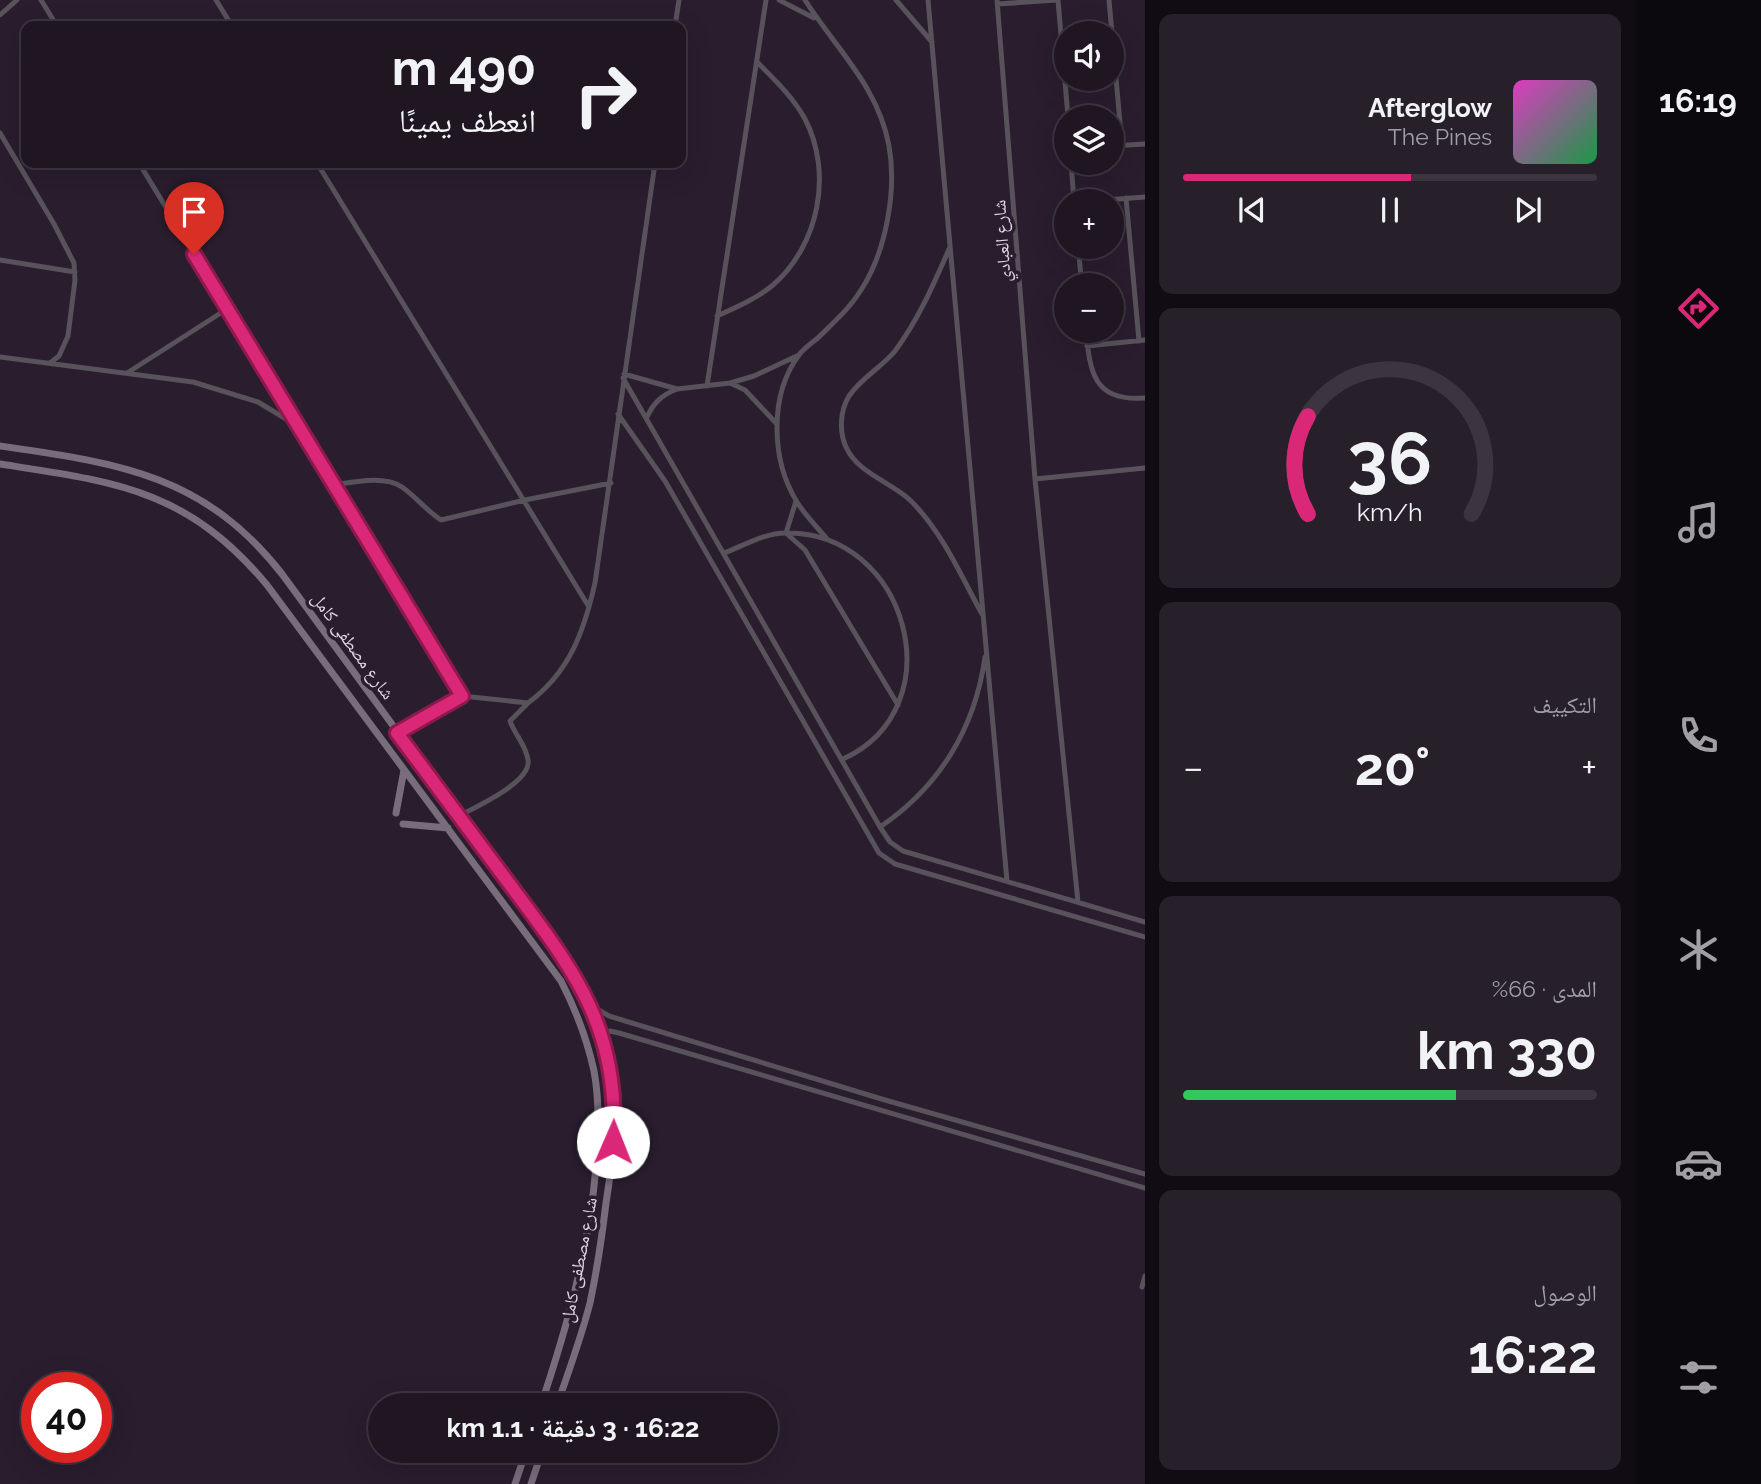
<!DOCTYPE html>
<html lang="ar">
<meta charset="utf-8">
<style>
body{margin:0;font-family:Raleway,"Noto Naskh Arabic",sans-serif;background:#271f2a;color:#f1f3f6;direction:rtl;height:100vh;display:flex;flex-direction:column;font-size:26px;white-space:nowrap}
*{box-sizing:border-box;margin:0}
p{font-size:23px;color:#a19fa5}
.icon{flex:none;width:38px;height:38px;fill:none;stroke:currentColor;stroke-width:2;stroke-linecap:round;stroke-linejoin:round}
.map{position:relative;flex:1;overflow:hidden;direction:ltr}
.details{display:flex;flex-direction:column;gap:14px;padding:14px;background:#110c13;width:490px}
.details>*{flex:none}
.top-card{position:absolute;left:21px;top:21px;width:665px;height:147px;border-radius:14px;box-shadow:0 7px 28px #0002,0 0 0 2px #3c3540;direction:rtl;background:#1f1622;color:#f1f3f6;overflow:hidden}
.buttons{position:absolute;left:1054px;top:21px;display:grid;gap:14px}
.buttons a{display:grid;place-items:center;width:70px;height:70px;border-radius:50%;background:#1f1622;box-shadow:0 7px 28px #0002,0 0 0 2px #3c3540;font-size:35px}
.speed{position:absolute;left:21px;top:1372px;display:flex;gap:14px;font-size:35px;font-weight:700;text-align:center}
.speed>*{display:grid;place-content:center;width:91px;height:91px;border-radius:50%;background:#1f1622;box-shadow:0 7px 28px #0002,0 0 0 2px #3c3540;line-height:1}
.speed .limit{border:10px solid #d22;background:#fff;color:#111}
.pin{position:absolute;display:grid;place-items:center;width:60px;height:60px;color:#fff;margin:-72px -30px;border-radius:50% 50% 50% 0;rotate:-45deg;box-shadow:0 0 7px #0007}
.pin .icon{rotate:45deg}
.me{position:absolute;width:77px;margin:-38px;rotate:1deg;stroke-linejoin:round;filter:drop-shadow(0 0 5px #0008)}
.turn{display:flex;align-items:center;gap:24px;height:147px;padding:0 35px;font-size:32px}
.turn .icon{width:91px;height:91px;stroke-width:2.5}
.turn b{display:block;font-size:49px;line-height:60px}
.big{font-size:52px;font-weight:700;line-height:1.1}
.details .widget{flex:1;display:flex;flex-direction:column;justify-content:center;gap:10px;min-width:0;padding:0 24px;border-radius:14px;background:#271f2a}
.details .dial{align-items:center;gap:0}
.dial svg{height:182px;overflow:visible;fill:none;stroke:#3c3540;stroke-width:7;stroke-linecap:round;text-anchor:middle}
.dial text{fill:#f1f3f6;stroke:none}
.song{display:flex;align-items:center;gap:21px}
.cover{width:84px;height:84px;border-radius:10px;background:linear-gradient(135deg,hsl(310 70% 55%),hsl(140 70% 35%))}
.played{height:7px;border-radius:4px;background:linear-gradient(90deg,#db2777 55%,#3c3540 55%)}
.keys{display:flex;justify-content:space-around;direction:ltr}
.heat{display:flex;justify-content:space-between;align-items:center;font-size:38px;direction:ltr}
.charge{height:10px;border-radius:5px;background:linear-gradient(90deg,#34c759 66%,#3c3540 0)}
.trip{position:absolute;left:368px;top:1393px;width:410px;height:70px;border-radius:35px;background:#1f1622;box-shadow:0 7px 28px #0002,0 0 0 2px #3c3540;font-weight:700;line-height:70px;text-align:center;direction:rtl}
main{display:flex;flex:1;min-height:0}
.menu{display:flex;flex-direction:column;width:126px;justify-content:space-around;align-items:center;background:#0c090e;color:#a19fa5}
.menu .icon{width:49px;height:49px}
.menu .selected{color:#db2777}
.menu b{font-size:32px;color:#f1f3f6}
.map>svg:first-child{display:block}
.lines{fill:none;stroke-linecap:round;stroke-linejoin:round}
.street{stroke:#58525b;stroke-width:5}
.secondary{stroke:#776d7b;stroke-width:7}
.route-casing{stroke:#8e194d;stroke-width:18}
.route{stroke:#db2777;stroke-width:12}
.labels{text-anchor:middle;stroke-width:7;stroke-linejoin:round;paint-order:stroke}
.street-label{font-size:18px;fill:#ddd5e0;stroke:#291d2e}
</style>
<main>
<nav class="menu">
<b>16:19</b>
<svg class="icon selected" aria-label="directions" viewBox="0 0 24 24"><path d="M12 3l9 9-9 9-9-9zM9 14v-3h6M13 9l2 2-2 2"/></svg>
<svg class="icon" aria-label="music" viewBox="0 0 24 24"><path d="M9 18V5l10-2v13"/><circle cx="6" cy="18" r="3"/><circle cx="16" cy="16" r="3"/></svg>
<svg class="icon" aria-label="phone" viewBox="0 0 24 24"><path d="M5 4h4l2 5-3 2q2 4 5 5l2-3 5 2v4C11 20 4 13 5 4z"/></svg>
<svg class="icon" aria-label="climate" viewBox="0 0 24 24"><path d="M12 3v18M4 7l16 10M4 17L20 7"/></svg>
<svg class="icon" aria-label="car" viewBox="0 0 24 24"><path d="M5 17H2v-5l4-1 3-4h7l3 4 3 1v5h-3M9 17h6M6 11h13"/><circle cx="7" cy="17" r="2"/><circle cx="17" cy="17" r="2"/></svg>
<svg class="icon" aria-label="filters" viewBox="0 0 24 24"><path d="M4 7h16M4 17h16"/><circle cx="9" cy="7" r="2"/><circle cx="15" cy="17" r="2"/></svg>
</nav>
<section class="details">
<div class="widget">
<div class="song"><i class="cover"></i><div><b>Afterglow</b><p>The Pines</p></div></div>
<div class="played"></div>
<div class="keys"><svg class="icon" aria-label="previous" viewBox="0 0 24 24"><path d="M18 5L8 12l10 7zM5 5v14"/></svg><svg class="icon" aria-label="pause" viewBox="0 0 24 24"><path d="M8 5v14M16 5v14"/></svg><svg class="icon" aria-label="next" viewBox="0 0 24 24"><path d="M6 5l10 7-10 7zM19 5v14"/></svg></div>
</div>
<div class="widget dial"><svg viewBox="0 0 100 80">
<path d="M14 69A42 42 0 1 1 86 69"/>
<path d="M14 69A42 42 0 0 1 14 26" stroke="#db2777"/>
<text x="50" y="56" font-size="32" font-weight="700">36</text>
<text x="50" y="72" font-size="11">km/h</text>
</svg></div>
<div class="widget"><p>التكييف</p>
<div class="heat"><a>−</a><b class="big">20°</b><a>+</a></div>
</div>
<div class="widget"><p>المدى · 66%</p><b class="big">330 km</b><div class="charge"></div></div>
<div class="widget"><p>الوصول</p><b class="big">16:22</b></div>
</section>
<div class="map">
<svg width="1145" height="1484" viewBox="0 0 1145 1484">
<rect width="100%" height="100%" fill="#291d2e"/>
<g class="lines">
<!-- street -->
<path class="street" d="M 41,0 L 57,26
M 216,0 L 232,26
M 779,0 L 814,18
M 805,0 C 836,49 878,86 889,146 C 897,190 886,252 861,290 C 850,308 834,322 819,337 C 812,343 804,348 799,355 C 769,395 771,460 797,502 C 805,515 817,527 827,539
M 896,0 L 932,42
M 928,0 L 1007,881
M 997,0 L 1035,479 L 1078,902
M 1058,0 L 1068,117
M 1109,0 L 1122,145
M 998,4 L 1056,0
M 0,15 L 17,0
M 675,26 L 679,0
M 0,133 L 54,224 L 74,263 L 75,280 L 68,336 L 59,356 L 50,363
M 1111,146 L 1145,144
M 139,163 L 462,696
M 317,163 L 589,607
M 1071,163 L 1074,201
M 1126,198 L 1139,341
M 1092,201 L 1145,197
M 950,247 C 934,283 919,319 895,351 C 882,367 861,378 849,396 C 840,411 839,431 846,447 C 858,474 892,482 911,501 C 943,533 961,576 982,614
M 1078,247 L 1082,285
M 0,260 L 75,272
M 717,316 C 737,307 756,299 773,285 C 819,245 833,173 805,119 C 793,97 775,80 757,62
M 1086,331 C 1090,373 1094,402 1145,398
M 1087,346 L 1145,340
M 0,357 L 193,382 L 258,402 L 296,425
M 127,373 L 227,309
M 624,374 L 677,389 L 730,383 L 754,376 L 799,355
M 623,378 L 880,827 L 890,842 L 903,851 L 1145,922
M 730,383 L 745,390 L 776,423
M 707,386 L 766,0
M 618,414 L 665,481 L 879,853 L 895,864 L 1145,937
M 647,417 C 654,402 662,395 677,389
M 1035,479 L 1145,468
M 334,485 C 354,482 384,475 402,487 C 416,497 427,511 441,520 L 525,500 L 611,483
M 796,501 L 786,533 L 805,550 L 898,705
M 724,553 C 743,546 765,533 785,533 C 908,530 956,708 843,759
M 397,733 L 462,696 L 528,703 C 570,672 584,631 595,583 L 655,163
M 459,816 C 475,807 532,782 528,760 C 526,745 515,735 510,721 L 527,704
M 880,827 C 939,787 975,729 985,657
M 590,1005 L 609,1016 L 885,1100 L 1145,1174
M 601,1035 L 610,1031 L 619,1033 L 1145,1188
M 1142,1287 L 1145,1276"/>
<!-- secondary -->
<path class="secondary" d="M 0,446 C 117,463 204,474 282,574 L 572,970 C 589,1002 603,1034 609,1070 C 618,1114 613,1159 606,1203 C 602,1236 597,1270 590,1303 C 581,1338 569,1371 557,1405
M 0,464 C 116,482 187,489 267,585 L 561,981 C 576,1010 587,1039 594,1071 C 600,1103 598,1135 596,1167 C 589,1249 567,1327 541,1405
M 396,813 L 404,770
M 403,824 L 448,828
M 515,1484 L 526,1451
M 531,1484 L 542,1451"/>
</g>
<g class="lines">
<!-- route casing -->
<g class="route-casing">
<path id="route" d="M 194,254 L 462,696 L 397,733 C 432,780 467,827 502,874 C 568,963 621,1023 613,1142"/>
</g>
<!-- route -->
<use href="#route" class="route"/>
</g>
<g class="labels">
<!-- street labels -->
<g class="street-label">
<text transform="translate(1002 241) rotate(-94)" y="6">شارع العبادي</text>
<text transform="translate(353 646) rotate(54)" y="6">شارع مصطفى كامل</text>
<text transform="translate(579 1260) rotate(-79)" y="6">شارع مصطفى كامل</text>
</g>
</g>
</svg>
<div class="buttons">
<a><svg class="icon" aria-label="sound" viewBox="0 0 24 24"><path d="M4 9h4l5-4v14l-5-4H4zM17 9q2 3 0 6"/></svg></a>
<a><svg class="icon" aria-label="layers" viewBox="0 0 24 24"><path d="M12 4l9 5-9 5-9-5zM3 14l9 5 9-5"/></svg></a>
<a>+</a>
<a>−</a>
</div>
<div class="speed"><div class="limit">40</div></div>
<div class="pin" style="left:194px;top:254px;background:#d93025"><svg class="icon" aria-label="arrive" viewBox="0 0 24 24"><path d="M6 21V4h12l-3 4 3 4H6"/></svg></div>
<svg class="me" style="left:613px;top:1142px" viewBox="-20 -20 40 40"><circle r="19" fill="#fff"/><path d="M0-13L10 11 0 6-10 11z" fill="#db2777"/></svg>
<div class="trip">16:22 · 3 دقيقة · 1.1 km</div>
<div class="top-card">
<div class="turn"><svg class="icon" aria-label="right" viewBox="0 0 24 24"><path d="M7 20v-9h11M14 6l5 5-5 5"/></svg><div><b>490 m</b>انعطف يمينًا</div></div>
</div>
</div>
</main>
